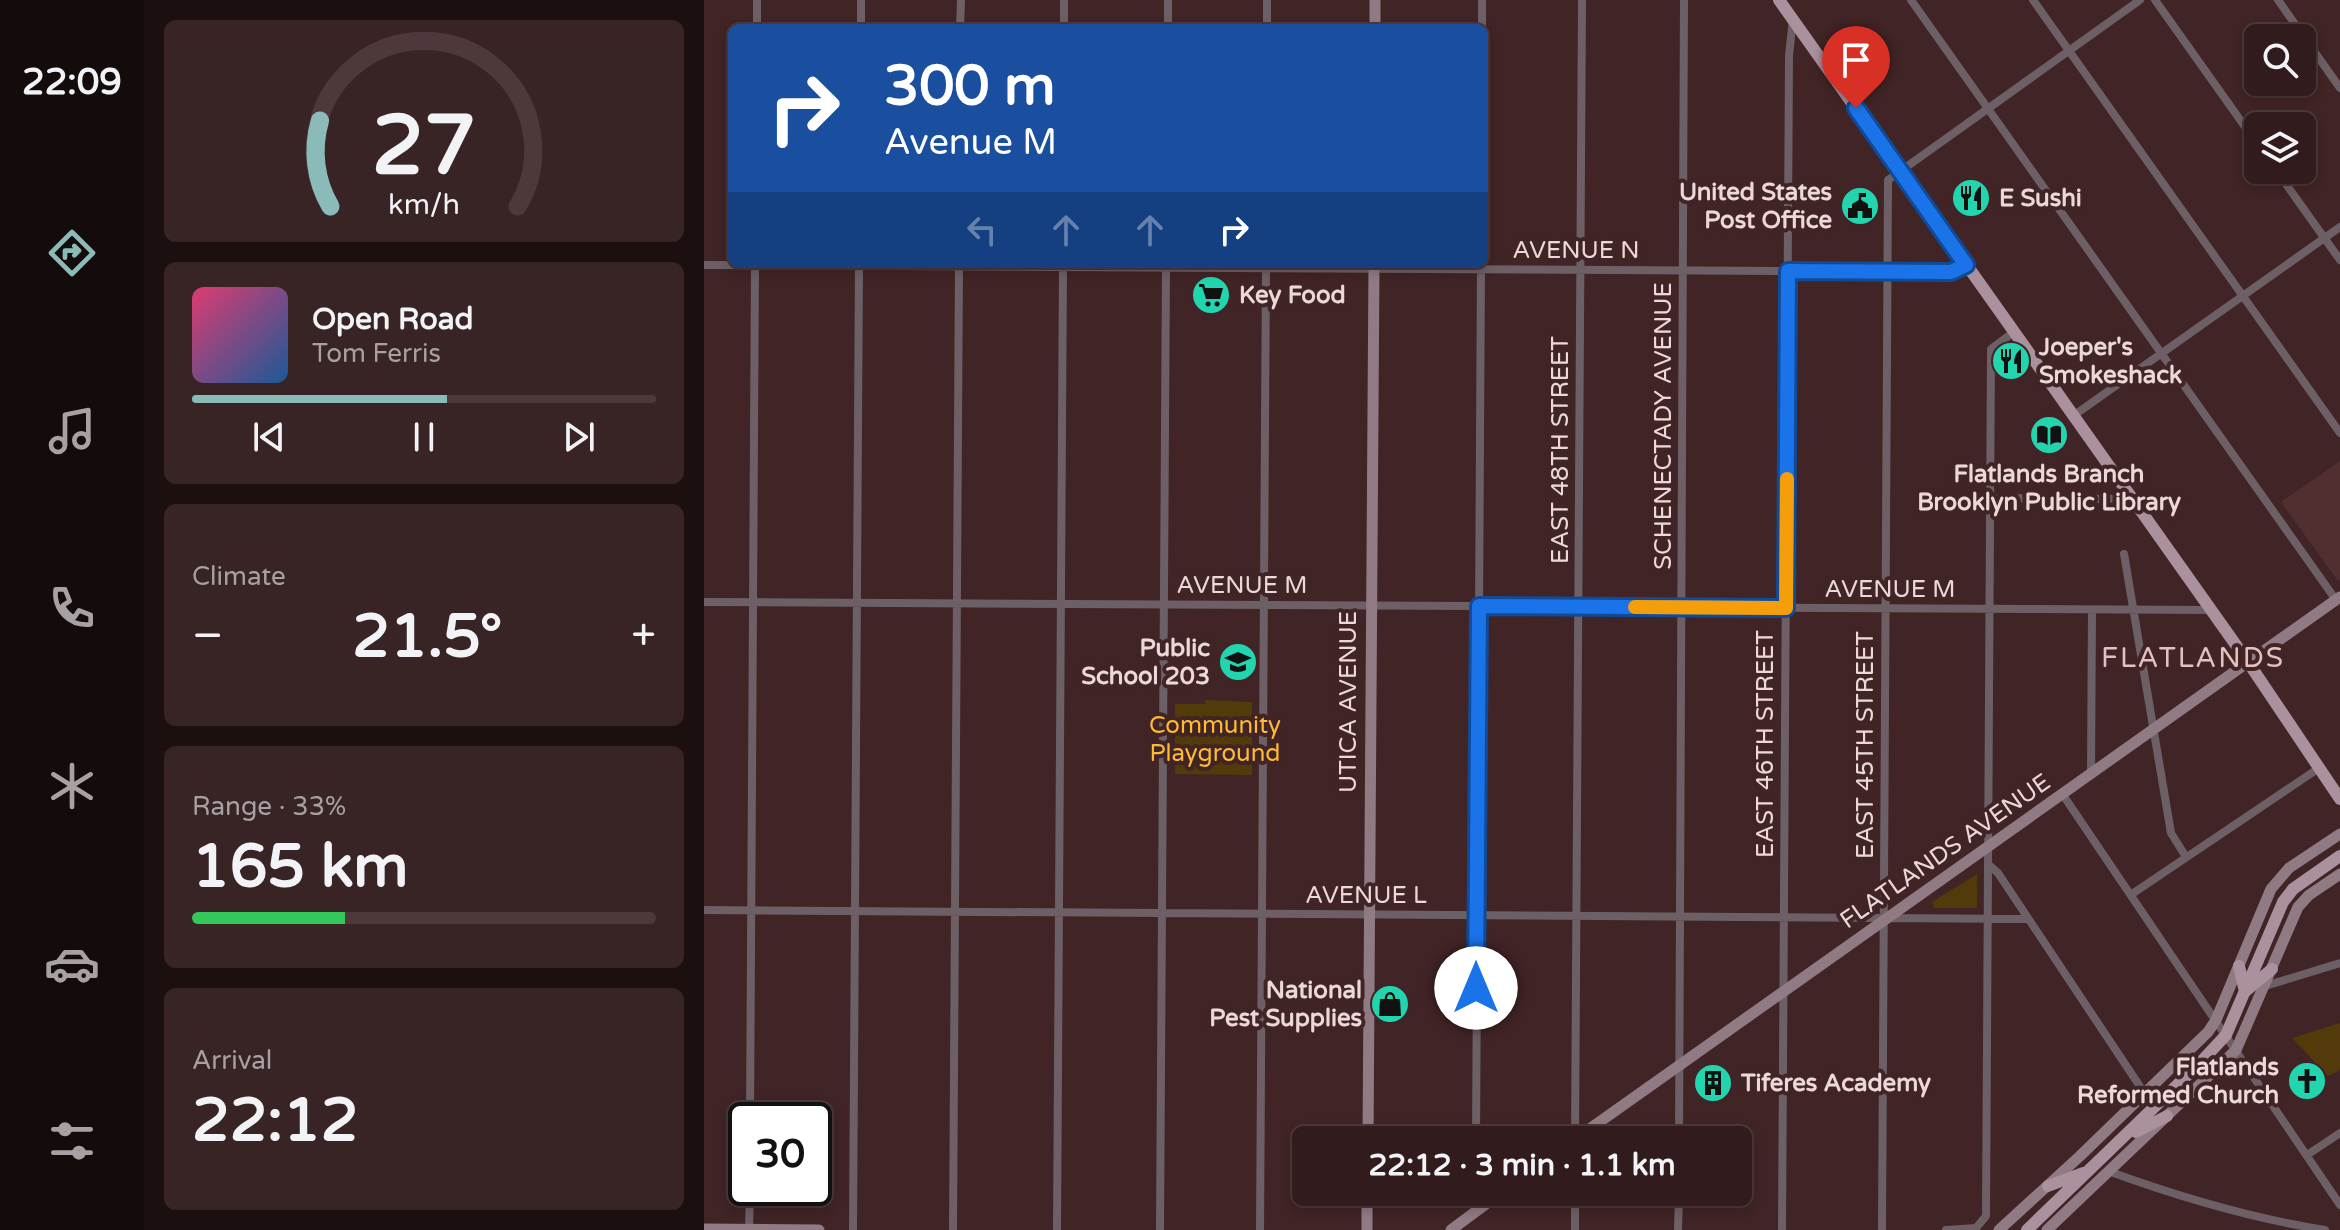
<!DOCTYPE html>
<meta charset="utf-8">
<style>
body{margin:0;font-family:"Varela Round",sans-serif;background:#392425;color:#f1f3f6;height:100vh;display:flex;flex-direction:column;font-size:30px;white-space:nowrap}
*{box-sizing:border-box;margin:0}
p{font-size:26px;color:#a8a1a3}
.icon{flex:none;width:44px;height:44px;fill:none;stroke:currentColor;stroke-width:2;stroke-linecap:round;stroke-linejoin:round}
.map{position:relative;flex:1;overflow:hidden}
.drawer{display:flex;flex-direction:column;gap:20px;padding:20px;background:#1b0f0f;width:560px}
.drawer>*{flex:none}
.hud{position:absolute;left:24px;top:24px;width:760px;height:244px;border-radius:12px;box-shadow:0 4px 12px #0003,0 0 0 2px #4c393b;background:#1a4fa0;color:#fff;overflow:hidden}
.buttons{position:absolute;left:1540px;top:24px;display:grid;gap:16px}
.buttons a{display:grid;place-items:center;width:72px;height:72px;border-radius:12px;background:#311b1c;box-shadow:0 4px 12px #0003,0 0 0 2px #4c393b;font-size:40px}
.speed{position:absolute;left:24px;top:1102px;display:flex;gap:16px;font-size:40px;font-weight:700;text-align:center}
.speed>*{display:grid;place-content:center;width:104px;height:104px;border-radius:50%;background:#311b1c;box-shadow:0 4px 12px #0003,0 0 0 2px #4c393b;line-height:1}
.speed .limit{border:4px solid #111;border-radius:12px;background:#fff;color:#111}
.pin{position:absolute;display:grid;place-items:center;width:68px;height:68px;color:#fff;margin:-82px -34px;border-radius:50% 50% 50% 0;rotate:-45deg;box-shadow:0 0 8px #0007}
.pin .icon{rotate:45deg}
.me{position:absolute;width:88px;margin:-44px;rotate:0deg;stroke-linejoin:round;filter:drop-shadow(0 0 6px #0008)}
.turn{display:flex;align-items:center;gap:28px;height:168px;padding:0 24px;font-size:36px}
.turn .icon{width:104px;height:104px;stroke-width:2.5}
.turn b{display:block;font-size:56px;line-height:68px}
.lanes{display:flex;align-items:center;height:76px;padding:0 24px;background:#0003;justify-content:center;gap:40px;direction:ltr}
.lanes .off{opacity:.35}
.big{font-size:60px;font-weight:700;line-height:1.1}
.drawer .tile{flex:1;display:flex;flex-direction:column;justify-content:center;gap:12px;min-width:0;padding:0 28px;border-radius:12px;background:#392425}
.drawer .dial{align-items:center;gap:0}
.dial svg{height:208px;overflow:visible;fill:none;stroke:#4c393b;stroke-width:7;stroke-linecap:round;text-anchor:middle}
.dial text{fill:#f1f3f6;stroke:none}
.song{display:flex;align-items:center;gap:24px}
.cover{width:96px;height:96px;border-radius:12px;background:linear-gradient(135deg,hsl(340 70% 55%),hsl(210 70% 35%))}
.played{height:8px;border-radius:4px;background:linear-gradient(90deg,#8bbbb9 55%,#4c393b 55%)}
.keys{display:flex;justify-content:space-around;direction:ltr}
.heat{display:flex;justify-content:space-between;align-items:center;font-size:44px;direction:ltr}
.charge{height:12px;border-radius:6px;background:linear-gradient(90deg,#34c759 33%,#4c393b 0)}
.trip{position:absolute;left:588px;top:1126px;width:460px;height:80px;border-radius:12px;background:#311b1c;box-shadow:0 4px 12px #0003,0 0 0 2px #4c393b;font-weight:700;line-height:80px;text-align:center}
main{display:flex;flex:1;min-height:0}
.menu{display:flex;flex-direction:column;width:144px;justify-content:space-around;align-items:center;background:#140b0b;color:#a8a1a3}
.menu .icon{width:56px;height:56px}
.menu .on{color:#8bbbb9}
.menu b{font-size:36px;color:#f1f3f6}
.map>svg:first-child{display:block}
.built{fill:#512f30}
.green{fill:#523a0a}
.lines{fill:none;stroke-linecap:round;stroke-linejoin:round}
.street{stroke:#6d5f66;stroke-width:8}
.secondary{stroke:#907b85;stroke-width:11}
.primary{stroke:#ab909d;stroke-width:12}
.route-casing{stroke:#114b97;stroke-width:20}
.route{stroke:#1a73e8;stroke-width:14}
.slow{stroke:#f59e0b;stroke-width:14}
.labels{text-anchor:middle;stroke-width:8;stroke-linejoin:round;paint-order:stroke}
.poi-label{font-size:24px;font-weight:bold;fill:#ecd8d8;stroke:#412425;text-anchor:end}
.street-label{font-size:24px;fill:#ecd8d8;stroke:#412425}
.park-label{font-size:24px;fill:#febb34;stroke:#412425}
.quarter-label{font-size:28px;letter-spacing:2px;fill:#e6bfc0;stroke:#412425}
</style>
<main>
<nav class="menu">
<b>22:09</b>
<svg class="icon on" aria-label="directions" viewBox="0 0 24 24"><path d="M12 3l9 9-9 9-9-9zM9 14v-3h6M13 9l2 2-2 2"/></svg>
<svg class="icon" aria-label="music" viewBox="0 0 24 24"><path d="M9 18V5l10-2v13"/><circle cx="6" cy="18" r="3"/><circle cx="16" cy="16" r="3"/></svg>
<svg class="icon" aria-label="phone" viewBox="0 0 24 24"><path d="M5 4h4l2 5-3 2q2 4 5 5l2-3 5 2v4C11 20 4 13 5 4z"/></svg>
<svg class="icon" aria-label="climate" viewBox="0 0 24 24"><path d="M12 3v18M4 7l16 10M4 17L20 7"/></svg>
<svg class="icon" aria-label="car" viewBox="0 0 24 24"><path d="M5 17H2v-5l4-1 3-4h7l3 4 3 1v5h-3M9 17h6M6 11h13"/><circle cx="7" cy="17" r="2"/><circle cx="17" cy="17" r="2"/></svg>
<svg class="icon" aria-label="filters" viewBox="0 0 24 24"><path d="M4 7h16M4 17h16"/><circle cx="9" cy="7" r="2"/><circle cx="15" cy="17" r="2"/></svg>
</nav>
<section class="drawer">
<div class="tile dial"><svg viewBox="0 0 100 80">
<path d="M14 69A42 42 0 1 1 86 69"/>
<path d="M14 69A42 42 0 0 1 10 36" stroke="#8bbbb9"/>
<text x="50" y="56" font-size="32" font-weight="700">27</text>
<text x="50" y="72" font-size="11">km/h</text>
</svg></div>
<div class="tile">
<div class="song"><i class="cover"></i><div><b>Open Road</b><p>Tom Ferris</p></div></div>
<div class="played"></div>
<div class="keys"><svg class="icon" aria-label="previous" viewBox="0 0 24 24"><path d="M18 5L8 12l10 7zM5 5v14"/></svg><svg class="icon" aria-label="pause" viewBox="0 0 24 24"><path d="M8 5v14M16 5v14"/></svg><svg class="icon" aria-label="next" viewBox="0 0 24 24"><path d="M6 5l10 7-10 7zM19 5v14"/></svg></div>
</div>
<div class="tile"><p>Climate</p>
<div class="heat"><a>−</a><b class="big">21.5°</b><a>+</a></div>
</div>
<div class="tile"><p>Range · 33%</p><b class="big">165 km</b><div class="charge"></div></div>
<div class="tile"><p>Arrival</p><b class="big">22:12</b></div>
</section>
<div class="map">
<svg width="1636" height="1230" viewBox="0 0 1636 1230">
<rect width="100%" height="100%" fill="#412425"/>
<!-- built -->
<path class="built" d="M 1636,461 L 1636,580 L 1634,581 L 1577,502 Z"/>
<!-- green -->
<path class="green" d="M 501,700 L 548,702 L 548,775 L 471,774 L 471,704 L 501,704 Z
M 1273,874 L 1273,908 L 1230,908 L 1228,902 Z
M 1636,1023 L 1636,1070 L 1624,1076 L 1588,1038 Z"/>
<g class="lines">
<!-- street -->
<path class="street" d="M 1207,0 L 1632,600
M 1329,0 L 1636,433
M 1451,0 L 1554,145
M 1574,0 L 1636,88
M 53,28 L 53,0
M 157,28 L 157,0
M 256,28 L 257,0
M 360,28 L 360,0
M 464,28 L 464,0
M 563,28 L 563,0
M 778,28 L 778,0
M 1572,170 L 1636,260
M 0,265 L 1247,272 L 1262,265
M 1369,416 L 1636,227
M 1286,498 L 1429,499
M 1420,554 L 1467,833 L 1482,857
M 0,602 L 1507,610
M 1387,775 L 1388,610
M 1359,795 L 1636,1205
M 1285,865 L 1294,873 L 1441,1094
M 1428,894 L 1615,768
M 0,910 L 1323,919
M 1561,986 L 1636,963
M 46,1120 L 51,264
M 772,1140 L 777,265
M 871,1140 L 878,0
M 975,1140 L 980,0
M 1603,1155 L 1636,1133
M 1404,1171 C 1475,1197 1546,1218 1621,1230
M 771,1211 L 771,1192
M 45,1230 L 46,1188
M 149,1230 L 155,264
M 249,1230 L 255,264
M 353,1230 L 359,264
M 456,1230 L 462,265
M 556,1230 L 562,264
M 871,1230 L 871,1192
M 974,1230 L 975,1192
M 1078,1230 L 1085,55 L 1089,19
M 1178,1230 L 1184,180 L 1436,0
M 1242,1230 L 1272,1228 L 1282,1216 L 1287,349 L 1310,332"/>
<!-- secondary -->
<path class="secondary" d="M 671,28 L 671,0
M 664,1140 L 670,264
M 870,1140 L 1636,597
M 0,1229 L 115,1230
M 663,1230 L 663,1192
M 747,1230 L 798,1192
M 1295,1230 L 1376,1156 L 1504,1032 L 1512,1020 L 1567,889 L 1585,868 L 1636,834
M 1343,1230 L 1532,1050 L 1594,907 L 1605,895 L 1636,874"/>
<!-- primary -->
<path class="primary" d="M 1075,0 L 1544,662 L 1636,799
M 1535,966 L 1541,992
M 1543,990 L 1568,969
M 1432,1132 L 1463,1116
M 1344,1186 L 1379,1173
M 1323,1230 L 1495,1064 L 1522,1035 L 1579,902 L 1589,889 L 1636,856"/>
</g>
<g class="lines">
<!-- route casing -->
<g class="route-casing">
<path id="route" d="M 772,988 L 775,606 L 1082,608 L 1084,271 L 1247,272 L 1262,265 L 1152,108"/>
</g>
<!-- route -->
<use href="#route" class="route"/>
<!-- slow -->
<path class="slow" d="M 931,607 L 1082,608 L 1083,479"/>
</g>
<!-- icons -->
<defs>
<g id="restaurant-disc" transform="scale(2)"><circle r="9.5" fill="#22d5af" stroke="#412425"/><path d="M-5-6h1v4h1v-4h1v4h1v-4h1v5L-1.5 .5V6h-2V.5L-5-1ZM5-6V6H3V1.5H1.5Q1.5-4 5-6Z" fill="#111"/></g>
<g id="civic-disc" transform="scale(2)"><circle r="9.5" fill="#22d5af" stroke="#412425"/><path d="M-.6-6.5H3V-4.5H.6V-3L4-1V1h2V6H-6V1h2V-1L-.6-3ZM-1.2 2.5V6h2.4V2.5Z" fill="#111"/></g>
<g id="supermarket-disc" transform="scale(2)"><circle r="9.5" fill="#22d5af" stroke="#412425"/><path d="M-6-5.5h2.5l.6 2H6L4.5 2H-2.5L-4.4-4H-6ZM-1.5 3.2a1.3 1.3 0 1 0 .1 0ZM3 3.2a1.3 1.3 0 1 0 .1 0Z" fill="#111"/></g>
<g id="library-disc" transform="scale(2)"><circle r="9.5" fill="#22d5af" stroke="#412425"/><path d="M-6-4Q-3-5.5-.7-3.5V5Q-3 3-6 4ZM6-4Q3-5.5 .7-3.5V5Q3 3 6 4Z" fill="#111"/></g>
<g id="school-disc" transform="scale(2)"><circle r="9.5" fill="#22d5af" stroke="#412425"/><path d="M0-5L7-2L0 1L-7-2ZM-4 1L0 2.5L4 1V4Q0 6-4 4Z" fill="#111"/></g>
<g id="shop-disc" transform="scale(2)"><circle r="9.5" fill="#22d5af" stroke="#412425"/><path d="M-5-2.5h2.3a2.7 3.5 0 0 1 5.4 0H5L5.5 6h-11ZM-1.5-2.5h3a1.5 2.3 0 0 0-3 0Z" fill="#111"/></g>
<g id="church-disc" transform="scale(2)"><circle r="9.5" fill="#22d5af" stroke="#412425"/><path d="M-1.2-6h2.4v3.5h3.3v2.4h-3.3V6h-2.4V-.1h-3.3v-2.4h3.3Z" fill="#111"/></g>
<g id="building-disc" transform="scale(2)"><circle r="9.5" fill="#22d5af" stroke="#412425"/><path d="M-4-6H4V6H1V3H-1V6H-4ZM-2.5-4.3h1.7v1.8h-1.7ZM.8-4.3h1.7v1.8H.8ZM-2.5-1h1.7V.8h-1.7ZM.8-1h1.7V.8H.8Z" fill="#111"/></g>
</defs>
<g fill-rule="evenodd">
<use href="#restaurant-disc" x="1267" y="198"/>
<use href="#civic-disc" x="1156" y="206"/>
<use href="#supermarket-disc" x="507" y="295"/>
<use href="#restaurant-disc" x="1307" y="361"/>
<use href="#library-disc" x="1345" y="435"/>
<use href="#school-disc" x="534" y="662"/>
<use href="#shop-disc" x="686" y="1004"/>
<use href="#church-disc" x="1603" y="1081"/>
<use href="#building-disc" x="1009" y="1083"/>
</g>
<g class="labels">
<!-- poi labels -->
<g class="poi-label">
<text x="1128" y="200">United States<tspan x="1128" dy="28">Post Office</tspan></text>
<text x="1295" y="206" text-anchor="start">E Sushi</text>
<text x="535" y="303" text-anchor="start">Key Food</text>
<text x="1335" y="355" text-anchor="start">Joeper's<tspan x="1335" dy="28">Smokeshack</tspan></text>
<text x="1345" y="482" text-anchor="middle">Flatlands Branch<tspan x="1345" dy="28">Brooklyn Public Library</tspan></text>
<text x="506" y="656">Public<tspan x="506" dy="28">School 203</tspan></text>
<text x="658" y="998">National<tspan x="658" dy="28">Pest Supplies</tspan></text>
<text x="1575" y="1075">Flatlands<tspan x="1575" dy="28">Reformed Church</tspan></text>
<text x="1037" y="1091" text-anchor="start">Tiferes Academy</text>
</g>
<!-- street labels -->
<g class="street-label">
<text x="872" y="258">AVENUE N</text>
<text transform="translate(959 426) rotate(-90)" y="8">SCHENECTADY AVENUE</text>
<text transform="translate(856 450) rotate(-90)" y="8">EAST 48TH STREET</text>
<text x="538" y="593">AVENUE M</text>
<text x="1186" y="597">AVENUE M</text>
<text transform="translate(644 702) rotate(-90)" y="8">UTICA AVENUE</text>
<text transform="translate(1061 744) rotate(-90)" y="8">EAST 46TH STREET</text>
<text transform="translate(1161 745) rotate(-90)" y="8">EAST 45TH STREET</text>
<text transform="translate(1241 851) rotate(-35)" y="8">FLATLANDS AVENUE</text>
<text x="662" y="903">AVENUE L</text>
</g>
<!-- park labels -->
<g class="park-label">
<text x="511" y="733">Community<tspan x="511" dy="28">Playground</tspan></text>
</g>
<!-- quarter labels -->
<g class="quarter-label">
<text x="1489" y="667">FLATLANDS</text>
</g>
</g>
</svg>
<div class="buttons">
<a><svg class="icon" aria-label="search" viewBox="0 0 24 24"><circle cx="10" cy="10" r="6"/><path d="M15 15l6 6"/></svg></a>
<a><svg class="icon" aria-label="layers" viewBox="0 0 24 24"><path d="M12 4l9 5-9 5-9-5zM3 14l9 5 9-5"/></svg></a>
</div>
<div class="speed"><div class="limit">30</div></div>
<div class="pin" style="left:1152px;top:108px;background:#d93025"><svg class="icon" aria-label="arrive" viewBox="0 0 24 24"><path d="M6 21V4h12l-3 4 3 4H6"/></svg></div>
<svg class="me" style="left:772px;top:988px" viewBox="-20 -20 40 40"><circle r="19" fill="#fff"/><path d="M0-13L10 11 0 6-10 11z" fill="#1a73e8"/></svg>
<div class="trip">22:12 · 3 min · 1.1 km</div>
<div class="hud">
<div class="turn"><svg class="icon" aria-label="right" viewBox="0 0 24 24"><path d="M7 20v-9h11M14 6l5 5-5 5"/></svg><div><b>300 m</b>Avenue M</div></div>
<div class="lanes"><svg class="icon off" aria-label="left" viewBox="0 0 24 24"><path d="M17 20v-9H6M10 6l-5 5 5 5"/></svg><svg class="icon off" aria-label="ahead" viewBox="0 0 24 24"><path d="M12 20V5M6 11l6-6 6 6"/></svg><svg class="icon off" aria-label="ahead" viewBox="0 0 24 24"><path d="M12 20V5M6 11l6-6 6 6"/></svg><svg class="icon" aria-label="right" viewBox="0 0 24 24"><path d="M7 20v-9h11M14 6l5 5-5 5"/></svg></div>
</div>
</div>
</main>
